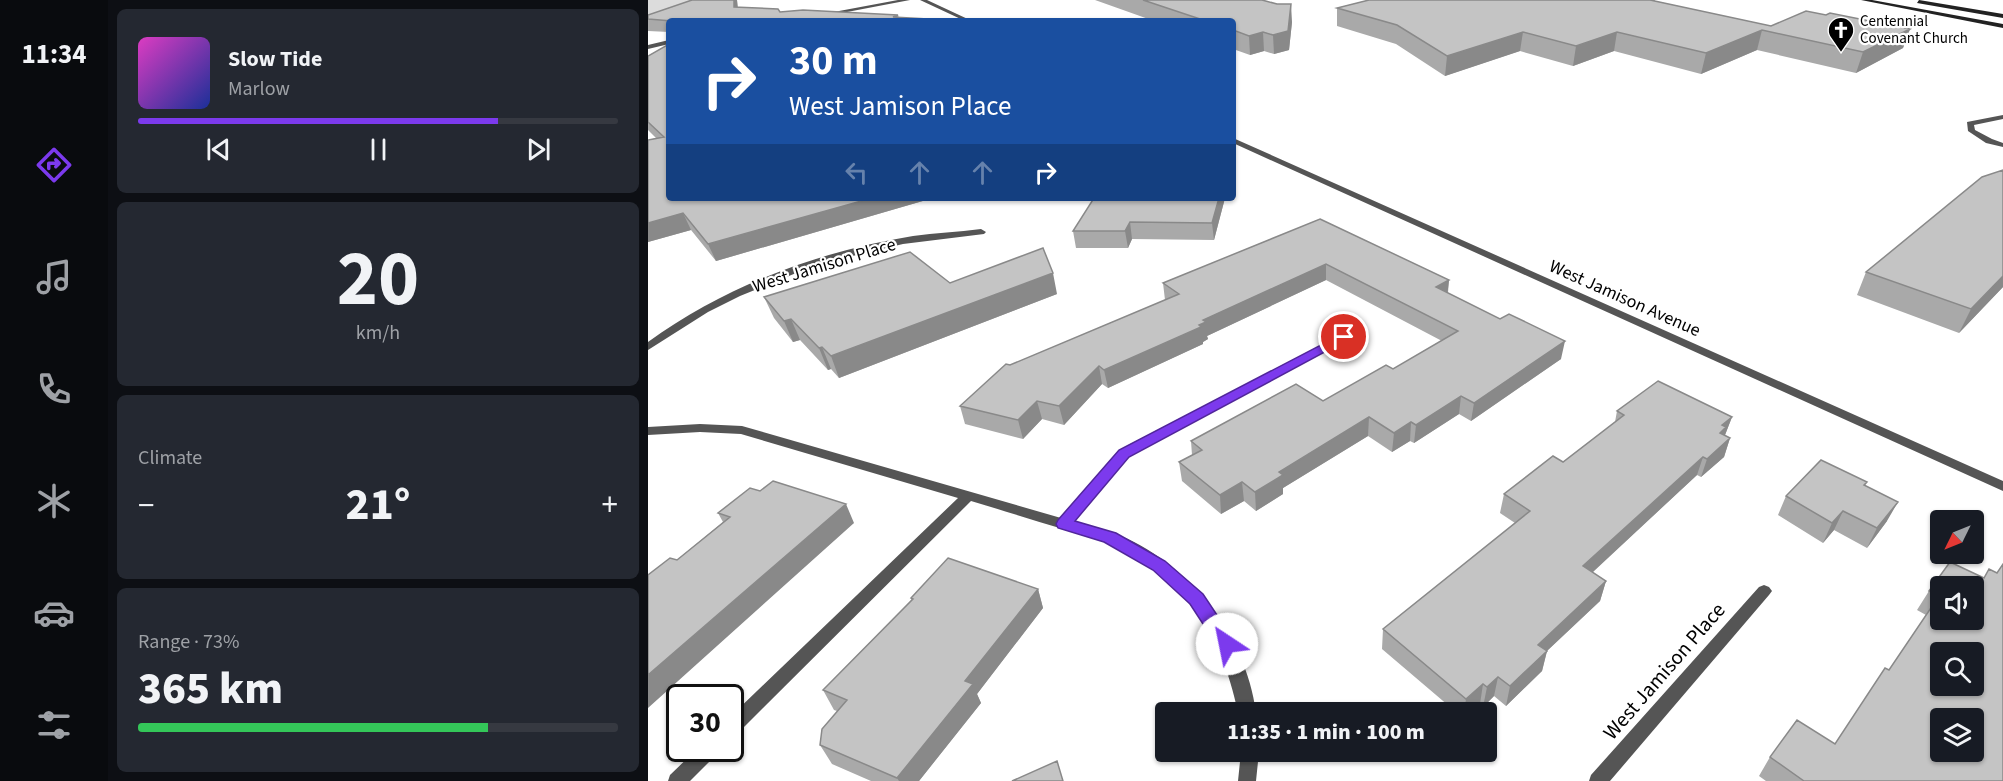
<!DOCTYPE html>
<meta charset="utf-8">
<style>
body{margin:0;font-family:"Source Sans 3",sans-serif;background:#242831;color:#f1f3f6;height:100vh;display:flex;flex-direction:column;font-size:22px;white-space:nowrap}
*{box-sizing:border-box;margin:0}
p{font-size:20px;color:#9ea1a6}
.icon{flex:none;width:33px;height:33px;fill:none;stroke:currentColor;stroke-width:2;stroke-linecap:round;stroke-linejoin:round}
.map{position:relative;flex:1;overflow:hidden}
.panel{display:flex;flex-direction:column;gap:9px;padding:9px;background:#0d0f14;width:540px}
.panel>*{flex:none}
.banner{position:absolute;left:18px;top:18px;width:570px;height:183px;border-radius:6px;box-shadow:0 2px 4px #0004;background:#1a4fa0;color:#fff;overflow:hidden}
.needle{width:39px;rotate:227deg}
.controls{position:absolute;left:1282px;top:510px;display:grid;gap:12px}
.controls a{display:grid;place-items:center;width:54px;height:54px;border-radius:6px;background:#171b24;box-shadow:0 2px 4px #0004;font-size:30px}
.speed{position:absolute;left:18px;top:684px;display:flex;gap:12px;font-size:30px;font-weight:700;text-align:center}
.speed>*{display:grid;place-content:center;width:78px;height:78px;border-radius:50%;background:#171b24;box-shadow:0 2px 4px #0004;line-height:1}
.speed .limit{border:3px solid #111;border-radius:9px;background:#fff;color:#111}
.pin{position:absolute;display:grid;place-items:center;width:51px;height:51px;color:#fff;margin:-26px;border:3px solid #fff;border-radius:50%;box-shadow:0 2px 6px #0007}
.me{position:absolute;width:66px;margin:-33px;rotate:326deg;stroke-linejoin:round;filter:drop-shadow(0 0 4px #0008)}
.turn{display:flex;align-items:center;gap:21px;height:126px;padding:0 24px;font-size:27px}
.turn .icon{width:78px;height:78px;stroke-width:2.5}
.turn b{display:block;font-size:42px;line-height:51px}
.lanes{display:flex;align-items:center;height:57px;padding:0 24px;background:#0003;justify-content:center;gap:30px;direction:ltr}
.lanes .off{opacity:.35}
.big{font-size:45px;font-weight:800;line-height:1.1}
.panel .card{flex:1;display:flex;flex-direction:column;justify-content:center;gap:9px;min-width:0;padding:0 21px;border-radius:9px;background:#242831}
.panel .dial{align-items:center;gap:0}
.dial b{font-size:78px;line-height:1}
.song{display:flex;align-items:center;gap:18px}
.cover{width:72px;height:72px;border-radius:9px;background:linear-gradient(135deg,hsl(310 70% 55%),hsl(230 70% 35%))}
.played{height:6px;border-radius:3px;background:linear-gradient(90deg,#7c3aed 75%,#363941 75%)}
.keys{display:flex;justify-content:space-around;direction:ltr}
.heat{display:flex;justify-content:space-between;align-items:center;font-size:33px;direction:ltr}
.charge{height:9px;border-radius:4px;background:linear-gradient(90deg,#34c759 73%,#363941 0)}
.trip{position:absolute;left:507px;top:702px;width:342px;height:60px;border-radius:6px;background:#171b24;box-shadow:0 2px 4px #0004;font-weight:800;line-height:60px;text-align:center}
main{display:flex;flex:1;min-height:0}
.tab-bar{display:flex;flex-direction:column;width:108px;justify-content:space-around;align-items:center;background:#090b0e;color:#9ea1a6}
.tab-bar .icon{width:42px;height:42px}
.tab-bar .active{color:#7c3aed}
.tab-bar b{font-size:27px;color:#f1f3f6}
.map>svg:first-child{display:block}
.green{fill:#dcdcdc}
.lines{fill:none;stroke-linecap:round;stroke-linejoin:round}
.street{fill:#555;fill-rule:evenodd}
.secondary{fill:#222;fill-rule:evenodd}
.wall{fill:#a9a9a9}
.shaded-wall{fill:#898989}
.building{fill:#c4c4c4;stroke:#898989;stroke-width:1.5;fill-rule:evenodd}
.route{fill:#7c3aed;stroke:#51269a;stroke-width:1.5}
.labels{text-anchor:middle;stroke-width:4.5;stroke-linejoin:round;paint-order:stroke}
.far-poi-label{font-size:15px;fill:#000;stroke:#fff;text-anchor:start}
.street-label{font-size:18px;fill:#000;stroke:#fff}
.near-street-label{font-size:21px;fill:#000;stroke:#fff}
</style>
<main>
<nav class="tab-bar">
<b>11:34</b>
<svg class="icon active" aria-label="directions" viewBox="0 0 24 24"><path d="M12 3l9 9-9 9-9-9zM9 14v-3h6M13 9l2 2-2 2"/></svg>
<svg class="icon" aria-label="music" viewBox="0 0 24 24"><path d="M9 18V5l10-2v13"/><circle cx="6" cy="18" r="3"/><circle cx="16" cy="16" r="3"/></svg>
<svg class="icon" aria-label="phone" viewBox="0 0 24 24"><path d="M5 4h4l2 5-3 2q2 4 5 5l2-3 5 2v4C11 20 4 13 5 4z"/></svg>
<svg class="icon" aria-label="climate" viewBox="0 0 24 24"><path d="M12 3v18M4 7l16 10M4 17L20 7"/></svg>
<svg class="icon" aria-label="car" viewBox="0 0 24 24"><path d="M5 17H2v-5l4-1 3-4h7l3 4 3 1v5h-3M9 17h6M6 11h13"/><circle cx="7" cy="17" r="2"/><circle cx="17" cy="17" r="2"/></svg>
<svg class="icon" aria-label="filters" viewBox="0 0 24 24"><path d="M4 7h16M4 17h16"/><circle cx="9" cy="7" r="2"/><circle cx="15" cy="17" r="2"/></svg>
</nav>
<section class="panel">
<div class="card">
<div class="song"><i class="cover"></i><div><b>Slow Tide</b><p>Marlow</p></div></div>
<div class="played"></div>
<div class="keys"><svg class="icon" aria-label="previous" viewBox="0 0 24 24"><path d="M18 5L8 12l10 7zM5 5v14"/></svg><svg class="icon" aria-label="pause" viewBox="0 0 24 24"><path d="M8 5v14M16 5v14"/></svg><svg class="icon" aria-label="next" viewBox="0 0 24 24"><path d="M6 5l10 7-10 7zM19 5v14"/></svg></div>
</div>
<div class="card dial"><b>20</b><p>km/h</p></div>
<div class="card"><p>Climate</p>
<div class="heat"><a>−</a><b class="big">21°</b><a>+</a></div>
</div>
<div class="card"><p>Range · 73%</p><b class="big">365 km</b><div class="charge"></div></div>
</section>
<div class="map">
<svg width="1355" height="781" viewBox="0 0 1355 781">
<rect width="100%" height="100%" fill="#fff"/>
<!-- green -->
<path class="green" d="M 0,0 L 80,0 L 0,28 Z"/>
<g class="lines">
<!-- street -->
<path class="street" d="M 250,0 L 262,0 L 178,16 L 175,14 Z
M 272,0 L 279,0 L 324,21 L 317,21 Z
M 21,40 L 21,44 L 0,49 L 0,45 Z
M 1355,115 L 1355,119 L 1326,125 L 1327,130 L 1344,139 L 1355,143 L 1355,147 L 1338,143 L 1320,131 L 1319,122 Z
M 585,138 L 1355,481 L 1355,491 L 585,143 Z
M 333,229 L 338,232 L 336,234 L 255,244 L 192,259 L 158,269 L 92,296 L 60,312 L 0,350 L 0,342 C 77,286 171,251 265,236 C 287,233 310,232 333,229 Z
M 696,334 L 700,335 L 702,337 L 700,339 L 481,456 L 426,521 C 439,525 453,528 466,533 C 539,561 598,635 608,712 L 590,712 C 573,631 535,579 459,542 C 446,536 429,533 415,529 C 384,520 354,510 323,501 L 88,735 L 82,737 L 82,717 L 310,498 L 93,434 L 52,432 L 0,435 L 0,427 L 52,424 L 94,426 L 413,518 L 471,450 Z
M 1116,585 L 1121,587 L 1124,591 L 1121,595 L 962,781 L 941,781 L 943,775 L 1111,587 Z
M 50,748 L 72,748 L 69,754 L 42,781 L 20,781 L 22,775 Z
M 593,752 L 611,752 L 608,781 L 590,781 Z"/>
<!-- secondary -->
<path class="secondary" d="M 1213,0 L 1224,0 L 1355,24 L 1355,28 Z
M 1271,0 L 1355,14 L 1355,18 L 1269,3 Z"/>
</g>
<!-- wall -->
<path class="wall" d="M 44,0 L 89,0 L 90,7 L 132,12 L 250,15 L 251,18 L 21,21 L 21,32 L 0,31 L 0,15 Z
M 447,0 L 614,0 L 644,22 L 641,50 L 626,54 L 616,51 L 602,55 L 585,49 L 585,21 L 506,21 Z
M 721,0 L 1007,0 L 1007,1 L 1123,26 L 1178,15 L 1262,29 L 1255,48 L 1208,73 L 1109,50 L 1053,74 L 966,51 L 925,66 L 872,51 L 797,76 L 748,44 L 689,26 L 689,8 Z
M 21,44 L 21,198 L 285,198 L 68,261 L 43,230 L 0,242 L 0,140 L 8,138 L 0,130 L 0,56 Z
M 1355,170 L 1355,287 L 1311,333 L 1209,295 L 1218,272 Z
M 577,198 L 566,240 L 484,239 L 480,248 L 428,248 L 425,231 Z
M 672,219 L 801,280 L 800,293 L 913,359 L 823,421 L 811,414 L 766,443 L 762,441 L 744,452 L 720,436 L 635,488 L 635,494 L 608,511 L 596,501 L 573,514 L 534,481 L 531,462 L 544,455 L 543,441 L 675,401 L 745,369 L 794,341 L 678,280 L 559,336 L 560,339 L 555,342 L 555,344 L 460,388 L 454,384 L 416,425 L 394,419 L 375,439 L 317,424 L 312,406 L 362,365 L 517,300 L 515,283 Z
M 302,283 L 409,294 L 191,378 L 183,369 L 180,370 L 152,340 L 145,342 L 126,318 L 116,297 Z
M 969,411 L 1084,417 L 1077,435 L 1082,438 L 1076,457 L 1053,477 L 1049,475 L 944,572 L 958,581 L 952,601 L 899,651 L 894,671 L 858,706 L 846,696 L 835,707 L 832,704 L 822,712 L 808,712 L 734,649 L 735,629 L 867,523 L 852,513 L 856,494 L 915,462 L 967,422 Z
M 1219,482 L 1217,486 L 1239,521 L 1219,548 L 1186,530 L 1175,543 L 1130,515 L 1138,496 Z
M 70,513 L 206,523 L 29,560 L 75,522 Z
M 1349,573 L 1355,781 L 1118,781 L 1111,776 L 1122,757 L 1187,744 L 1241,670 L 1278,615 L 1269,610 L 1281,591 L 1336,578 Z
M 390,589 L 395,608 L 329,694 L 333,703 L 271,781 L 223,781 L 184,764 L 172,745 L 189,711 L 186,710 L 175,690 L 263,600 L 263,598 Z"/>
<!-- shaded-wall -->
<path class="shaded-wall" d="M 86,0 L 89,0 L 90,18 L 86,7 Z
M 643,4 L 644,22 L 641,50 L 626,54 L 625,35 Z
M 1262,29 L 1255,48 L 1208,73 L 1215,52 Z
M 1114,30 L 1109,50 L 1053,74 L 1058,53 Z
M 615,32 L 616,51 L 602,55 L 601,36 Z
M 875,32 L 872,51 L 797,76 L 799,56 Z
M 969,32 L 966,51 L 925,66 L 928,46 Z
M 224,198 L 285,198 L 68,261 L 60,244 Z
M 571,198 L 577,198 L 566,240 L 564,223 Z
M 35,213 L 43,230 L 0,242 L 0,223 Z
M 482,222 L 484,239 L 480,248 L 477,231 Z
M 678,264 L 678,280 L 559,336 L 560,339 L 555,342 L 555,344 L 460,388 L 456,370 L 551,325 L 555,320 Z
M 405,273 L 409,294 L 191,378 L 183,356 Z
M 1355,276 L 1355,287 L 1311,333 L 1323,309 Z
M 801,280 L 799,297 L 788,287 Z
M 143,319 L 152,340 L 145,342 L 136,321 Z
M 917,341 L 913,359 L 823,421 L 826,403 Z
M 174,347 L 183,369 L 180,370 L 171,348 Z
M 451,366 L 454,384 L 416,425 L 411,406 Z
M 813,396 L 811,414 L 766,443 L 768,425 Z
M 389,401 L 394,419 L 375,439 L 370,420 Z
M 721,417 L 720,436 L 635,488 L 635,494 L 608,511 L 607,492 L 631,472 Z
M 1084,417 L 1077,435 L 1066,451 L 1074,425 Z
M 763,422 L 762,441 L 744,452 L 746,433 Z
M 1082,438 L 1076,457 L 1053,477 L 1059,459 Z
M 1055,457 L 1049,475 L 930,586 L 935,566 Z
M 594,482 L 596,501 L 573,514 L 572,495 Z
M 1250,502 L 1239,521 L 1219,548 L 1229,528 Z
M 198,504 L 206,523 L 0,708 L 0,675 Z
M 1195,511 L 1186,530 L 1175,543 L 1184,523 Z
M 958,581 L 952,601 L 885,664 L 890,645 Z
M 390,589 L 395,608 L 329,694 L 333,703 L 271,781 L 251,781 L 249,778 L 317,681 Z
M 899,651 L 894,671 L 858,706 L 862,686 Z
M 850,677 L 846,696 L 835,707 L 839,687 Z
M 835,684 L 832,704 L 822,712 L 816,712 L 818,699 Z"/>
<!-- building -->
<path class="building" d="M 44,0 L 86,0 L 86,7 L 130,9 L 132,12 L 155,10 L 250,15 L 245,17 L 280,19 L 284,21 L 24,21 L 0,19 L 0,15 Z
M 495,0 L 614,0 L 629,4 L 643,4 L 640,31 L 625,35 L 615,32 L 601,36 L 585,30 L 585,21 L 558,21 Z
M 721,0 L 1002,0 L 1123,26 L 1158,11 L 1178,15 L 1182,13 L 1262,29 L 1215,52 L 1114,30 L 1058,53 L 969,32 L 928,46 L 875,32 L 799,56 L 749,25 L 689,8 Z
M 21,44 L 21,198 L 224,198 L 60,244 L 35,213 L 0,223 L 0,140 L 16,137 L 0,122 L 0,56 Z
M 1355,170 L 1355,276 L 1323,309 L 1218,272 L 1334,177 Z
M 446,198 L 571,198 L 564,223 L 482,222 L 477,231 L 425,231 Z
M 672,219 L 801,280 L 788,287 L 852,319 L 861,314 L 917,341 L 826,403 L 813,396 L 768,425 L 763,422 L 746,433 L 721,417 L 631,472 L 635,475 L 607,492 L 594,482 L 572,495 L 531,462 L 554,450 L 543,441 L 648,384 L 675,401 L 738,365 L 745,369 L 810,331 L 678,264 L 555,320 L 558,322 L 551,325 L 553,327 L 456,370 L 451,366 L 411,406 L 389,401 L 370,420 L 312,406 L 358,364 L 362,365 L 531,294 L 515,283 Z
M 395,248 L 405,273 L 183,356 L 174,347 L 171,348 L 143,319 L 136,321 L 116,297 L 262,252 L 302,283 Z
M 1010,381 L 1084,417 L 1074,425 L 1078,427 L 1072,433 L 1082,438 L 1059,459 L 1055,457 L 935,566 L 958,581 L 890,645 L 899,651 L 862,686 L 850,677 L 839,687 L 835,684 L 818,699 L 735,629 L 882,511 L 856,494 L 905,456 L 915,462 L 976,415 L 969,411 Z
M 1173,460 L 1219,482 L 1216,485 L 1250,502 L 1229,528 L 1195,511 L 1184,523 L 1138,496 Z
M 125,481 L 198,504 L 0,675 L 0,575 L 22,558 L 29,560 L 82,517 L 70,513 L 102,488 L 112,491 Z
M 300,558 L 390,589 L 317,681 L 325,684 L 249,778 L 172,745 L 174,729 L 199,700 L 175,690 L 265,599 L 263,598 Z
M 1302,562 L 1336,578 L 1341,569 L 1349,573 L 1355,564 L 1355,781 L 1156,781 L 1122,757 L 1149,720 L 1187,744 L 1237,668 L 1241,670 L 1291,596 L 1281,591 ZM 1293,586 L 1326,586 L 1326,620 L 1293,620 ZM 1293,652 L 1326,652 L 1326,686 L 1293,686 ZM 1293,718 L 1326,718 L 1326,752 L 1293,752 Z
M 409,761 L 415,781 L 364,781 Z"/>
<!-- route -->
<path class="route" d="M 696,333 L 701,334 L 703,337 L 701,339 L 481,457 L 427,521 L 468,533 L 517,561 L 555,594 L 585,639 L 588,644 L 585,650 L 579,652 L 572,650 L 542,604 L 505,570 L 456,542 L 410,528 L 408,524 L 410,520 L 471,450 Z"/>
<!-- icons -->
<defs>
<g id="church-pin" transform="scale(1.35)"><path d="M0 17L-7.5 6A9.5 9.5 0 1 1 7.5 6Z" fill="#000" stroke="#fff"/><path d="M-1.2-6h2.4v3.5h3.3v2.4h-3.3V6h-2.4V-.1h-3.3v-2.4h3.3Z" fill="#fff"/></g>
</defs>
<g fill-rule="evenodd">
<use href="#church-pin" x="1193" y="30"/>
</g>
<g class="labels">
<!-- far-poi labels -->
<g class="far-poi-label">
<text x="1212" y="26">Centennial<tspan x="1212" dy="17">Covenant Church</tspan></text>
</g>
<!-- street labels -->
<g class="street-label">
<text transform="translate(176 265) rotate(-17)" y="6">West Jamison Place</text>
<text transform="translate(977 298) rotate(24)" y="6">West Jamison Avenue</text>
</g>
<!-- near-street labels -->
<g class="near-street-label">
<text transform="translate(1016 671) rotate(-49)" y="7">West Jamison Place</text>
</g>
</g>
</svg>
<div class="controls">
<a><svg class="needle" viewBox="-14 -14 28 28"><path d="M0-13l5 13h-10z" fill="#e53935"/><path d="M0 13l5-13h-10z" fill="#9ea1a6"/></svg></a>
<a><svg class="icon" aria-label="sound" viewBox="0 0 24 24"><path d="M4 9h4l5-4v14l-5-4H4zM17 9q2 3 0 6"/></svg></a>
<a><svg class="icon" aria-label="search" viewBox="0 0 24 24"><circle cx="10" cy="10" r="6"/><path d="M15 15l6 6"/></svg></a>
<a><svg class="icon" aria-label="layers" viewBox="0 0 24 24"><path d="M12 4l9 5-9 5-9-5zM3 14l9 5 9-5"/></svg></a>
</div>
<div class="speed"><div class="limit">30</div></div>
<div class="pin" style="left:696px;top:337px;background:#d93025"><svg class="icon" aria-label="arrive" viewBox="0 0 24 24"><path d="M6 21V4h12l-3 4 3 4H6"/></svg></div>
<svg class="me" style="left:579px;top:644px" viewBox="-20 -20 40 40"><circle r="19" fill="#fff"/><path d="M0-13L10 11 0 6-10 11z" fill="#7c3aed"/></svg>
<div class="trip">11:35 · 1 min · 100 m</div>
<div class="banner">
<div class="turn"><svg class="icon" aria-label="right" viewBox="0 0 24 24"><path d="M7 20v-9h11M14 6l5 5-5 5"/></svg><div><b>30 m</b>West Jamison Place</div></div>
<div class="lanes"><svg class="icon off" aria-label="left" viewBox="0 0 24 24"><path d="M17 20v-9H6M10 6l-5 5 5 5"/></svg><svg class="icon off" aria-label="ahead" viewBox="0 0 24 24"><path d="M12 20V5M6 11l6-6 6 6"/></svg><svg class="icon off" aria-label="ahead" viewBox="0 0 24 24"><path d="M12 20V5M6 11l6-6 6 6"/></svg><svg class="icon" aria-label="right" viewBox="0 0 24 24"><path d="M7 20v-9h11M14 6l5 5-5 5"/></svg></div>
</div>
</div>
</main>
